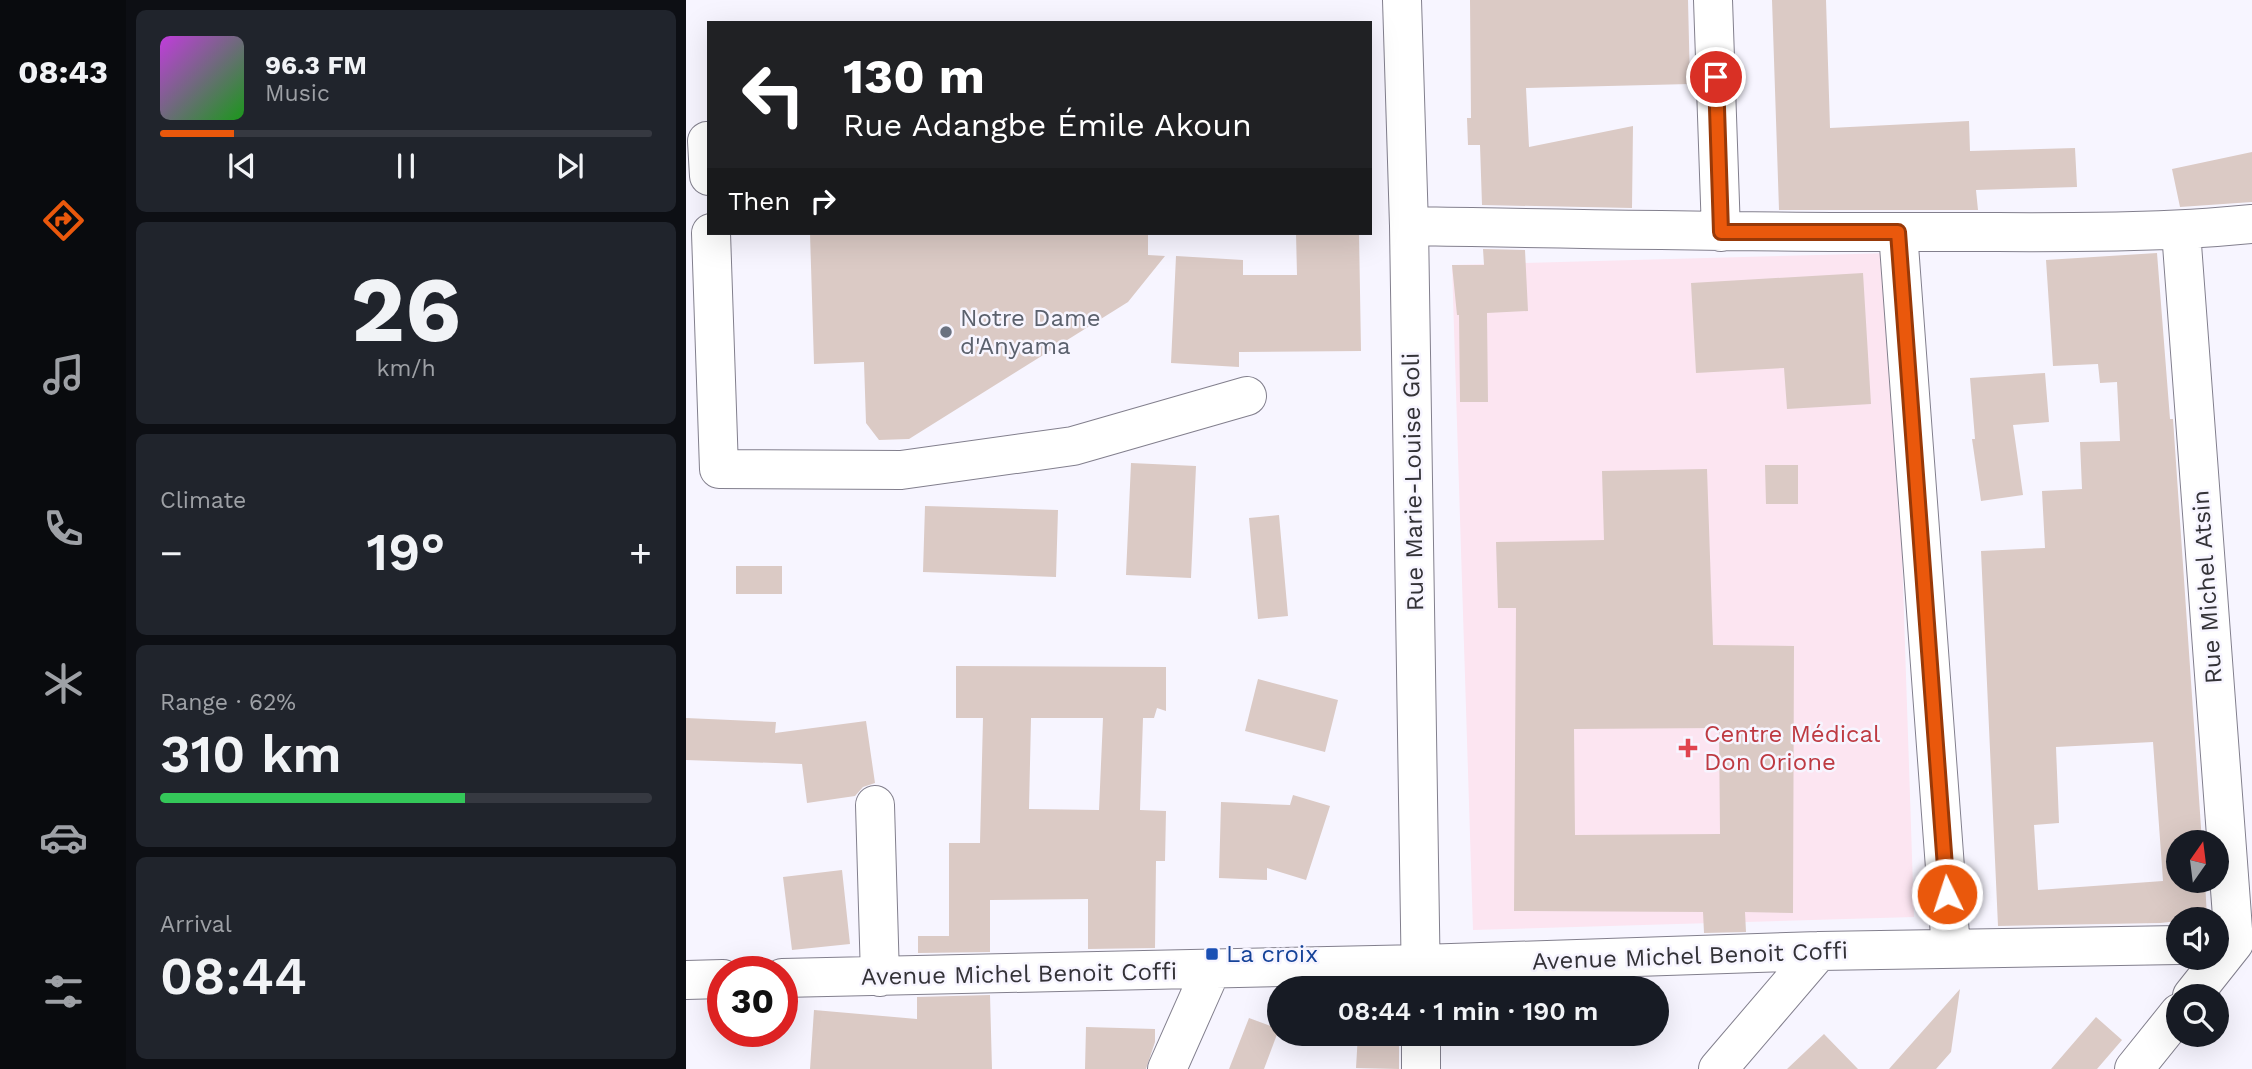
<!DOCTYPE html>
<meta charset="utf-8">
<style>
body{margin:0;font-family:"Work Sans",sans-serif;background:#20242c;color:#f1f3f6;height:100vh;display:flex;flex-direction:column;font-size:26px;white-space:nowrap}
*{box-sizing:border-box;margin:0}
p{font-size:23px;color:#9ea1a6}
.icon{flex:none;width:38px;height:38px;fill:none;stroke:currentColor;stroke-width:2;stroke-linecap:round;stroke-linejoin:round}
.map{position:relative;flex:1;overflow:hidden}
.sheet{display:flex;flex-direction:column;gap:10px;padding:10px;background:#0d0f14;width:560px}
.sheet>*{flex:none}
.guide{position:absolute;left:21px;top:21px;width:665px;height:214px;border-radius:0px;box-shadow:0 7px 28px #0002;background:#202124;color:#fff;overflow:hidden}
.needle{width:46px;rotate:14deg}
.buttons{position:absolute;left:1480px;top:830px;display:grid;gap:14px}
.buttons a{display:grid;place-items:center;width:63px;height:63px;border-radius:50%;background:#171b24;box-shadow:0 7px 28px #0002;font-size:35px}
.speed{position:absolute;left:21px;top:956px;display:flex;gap:14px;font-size:35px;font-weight:700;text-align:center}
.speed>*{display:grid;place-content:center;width:91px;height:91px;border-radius:50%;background:#171b24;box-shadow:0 7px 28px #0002;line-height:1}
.speed .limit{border:10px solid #d22;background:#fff;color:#111}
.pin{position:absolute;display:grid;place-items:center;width:60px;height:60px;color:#fff;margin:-30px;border:4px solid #fff;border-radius:50%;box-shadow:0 2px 7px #0007}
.me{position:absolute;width:77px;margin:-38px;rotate:356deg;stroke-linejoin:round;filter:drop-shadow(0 0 5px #0008)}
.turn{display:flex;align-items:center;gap:24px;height:147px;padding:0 21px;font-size:32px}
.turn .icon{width:91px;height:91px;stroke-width:2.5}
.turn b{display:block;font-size:49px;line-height:60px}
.then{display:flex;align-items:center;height:66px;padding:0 21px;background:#0003;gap:14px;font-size:26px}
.big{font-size:52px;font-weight:600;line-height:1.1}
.sheet .tile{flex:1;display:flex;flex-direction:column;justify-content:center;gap:10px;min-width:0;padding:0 24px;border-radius:10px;background:#20242c}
.sheet .dial{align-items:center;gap:0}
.dial b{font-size:91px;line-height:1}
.song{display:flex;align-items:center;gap:21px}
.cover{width:84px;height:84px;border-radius:10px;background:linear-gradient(135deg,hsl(290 70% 55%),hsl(120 70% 35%))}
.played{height:7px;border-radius:4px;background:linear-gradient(90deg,#ea580c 15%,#363941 15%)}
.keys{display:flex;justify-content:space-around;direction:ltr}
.heat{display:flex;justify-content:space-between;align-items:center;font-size:38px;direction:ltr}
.charge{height:10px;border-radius:5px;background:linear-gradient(90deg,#34c759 62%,#363941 0)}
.trip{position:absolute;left:581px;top:976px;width:402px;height:70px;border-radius:35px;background:#171b24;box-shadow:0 7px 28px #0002;font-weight:600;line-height:70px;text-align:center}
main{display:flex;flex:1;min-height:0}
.tabs{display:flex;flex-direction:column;width:126px;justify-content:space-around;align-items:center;background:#090b0e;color:#9ea1a6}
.tabs .icon{width:49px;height:49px}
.tabs .selected{color:#ea580c}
.tabs b{font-size:32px;color:#f1f3f6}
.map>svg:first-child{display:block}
.medical{fill:#fce5f1}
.building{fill:#dbcac5;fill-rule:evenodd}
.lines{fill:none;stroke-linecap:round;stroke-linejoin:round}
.minor-casing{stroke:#827f8d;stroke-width:40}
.minor{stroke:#fff;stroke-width:38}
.route-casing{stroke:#983908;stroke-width:18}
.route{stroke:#ea580c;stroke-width:12}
.worship-dot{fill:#6b7280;stroke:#f7f5ff;stroke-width:2.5}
.health-dot{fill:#e0444e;stroke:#f7f5ff;stroke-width:2.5}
.transit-dot{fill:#1a4fb4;stroke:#f7f5ff;stroke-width:2.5}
.labels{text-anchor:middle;stroke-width:5;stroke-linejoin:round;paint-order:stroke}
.worship-label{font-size:24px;fill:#5b616d;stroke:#f7f5ff;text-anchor:start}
.street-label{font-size:24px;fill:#333237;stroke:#f7f5ff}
.health-label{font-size:24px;fill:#be3a42;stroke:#f7f5ff;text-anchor:start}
.transit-label{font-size:24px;fill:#164399;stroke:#f7f5ff;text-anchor:start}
</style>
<main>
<nav class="tabs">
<b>08:43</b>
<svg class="icon selected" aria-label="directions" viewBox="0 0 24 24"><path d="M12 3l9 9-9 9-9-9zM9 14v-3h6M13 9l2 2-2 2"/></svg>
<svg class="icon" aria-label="music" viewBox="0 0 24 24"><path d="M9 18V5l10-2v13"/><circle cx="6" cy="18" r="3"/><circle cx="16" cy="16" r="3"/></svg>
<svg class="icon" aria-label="phone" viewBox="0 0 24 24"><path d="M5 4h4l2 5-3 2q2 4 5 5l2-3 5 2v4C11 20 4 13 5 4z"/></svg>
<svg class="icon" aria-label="climate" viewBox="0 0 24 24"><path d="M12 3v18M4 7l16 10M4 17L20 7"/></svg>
<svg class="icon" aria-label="car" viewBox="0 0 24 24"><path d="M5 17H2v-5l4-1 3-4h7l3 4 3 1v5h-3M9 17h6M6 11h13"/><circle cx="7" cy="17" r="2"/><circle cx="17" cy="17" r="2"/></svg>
<svg class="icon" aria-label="filters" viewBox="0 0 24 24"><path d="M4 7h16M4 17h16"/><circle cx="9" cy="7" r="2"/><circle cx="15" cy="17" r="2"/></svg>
</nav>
<section class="sheet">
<div class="tile">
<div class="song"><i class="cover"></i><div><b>96.3 FM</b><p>Music</p></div></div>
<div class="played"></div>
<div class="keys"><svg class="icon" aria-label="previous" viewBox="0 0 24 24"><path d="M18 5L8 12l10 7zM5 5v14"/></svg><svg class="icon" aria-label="pause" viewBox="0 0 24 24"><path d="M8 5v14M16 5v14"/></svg><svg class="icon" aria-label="next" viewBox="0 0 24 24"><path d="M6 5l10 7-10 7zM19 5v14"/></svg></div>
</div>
<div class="tile dial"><b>26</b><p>km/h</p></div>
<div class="tile"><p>Climate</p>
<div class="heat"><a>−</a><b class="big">19°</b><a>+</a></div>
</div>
<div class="tile"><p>Range · 62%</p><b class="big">310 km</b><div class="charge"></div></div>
<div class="tile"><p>Arrival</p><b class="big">08:44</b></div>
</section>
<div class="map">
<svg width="1566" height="1069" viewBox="0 0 1566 1069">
<rect width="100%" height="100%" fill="#f7f5ff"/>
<!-- medical -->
<path class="medical" d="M 1206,253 L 1228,917 L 787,930 L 766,265 Z"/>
<!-- building -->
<path class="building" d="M 784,0 L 1002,0 L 1004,84 L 840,88 L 843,147 L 947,126 L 946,208 L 796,205 L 794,145 L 782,145 L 781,118 L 785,118 Z
M 1086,0 L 1140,0 L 1144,128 L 1283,121 L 1284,151 L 1389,148 L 1391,187 L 1290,190 L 1292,210 L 1093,210 Z
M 1566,152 L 1566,202 L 1494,207 L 1486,169 Z
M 124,233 L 462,233 L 462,255 L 479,256 L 442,302 L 223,439 L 193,440 L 180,423 L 178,362 L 128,364 Z
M 610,233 L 673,233 L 675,351 L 553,352 L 553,367 L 485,363 L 490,256 L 557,260 L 557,275 L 611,275 Z
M 797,249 L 839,250 L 842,311 L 801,313 L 802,402 L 774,402 L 773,315 L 771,315 L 766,265 L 798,265 Z
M 1471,253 L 1484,419 L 1487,419 L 1516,842 L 1493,842 L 1493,880 L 1519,880 L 1521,919 L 1493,919 L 1493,921 L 1474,923 L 1312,926 L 1295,551 L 1359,548 L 1356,491 L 1396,489 L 1394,442 L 1434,441 L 1431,382 L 1414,383 L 1412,364 L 1367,366 L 1360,260 ZM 1467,742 L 1477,881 L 1352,890 L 1348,825 L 1373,823 L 1370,747 Z
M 1177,273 L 1185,404 L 1101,409 L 1098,368 L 1010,373 L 1005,283 Z
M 1359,373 L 1363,422 L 1327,425 L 1337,495 L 1295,501 L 1286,439 L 1289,439 L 1284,378 Z
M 445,463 L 510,466 L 505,578 L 440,575 Z
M 1079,465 L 1112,465 L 1112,504 L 1080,504 Z
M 1021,469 L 1027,645 L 1108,646 L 1107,913 L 1059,912 L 1060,932 L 1018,933 L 1017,912 L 828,911 L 830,608 L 812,608 L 810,542 L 918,540 L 916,471 ZM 1033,728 L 1034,834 L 889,835 L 888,729 Z
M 239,506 L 372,510 L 370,577 L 237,572 Z
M 593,515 L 602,616 L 572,619 L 563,518 Z
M 50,566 L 96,566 L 96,594 L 50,594 Z
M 270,666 L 480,667 L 480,711 L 471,708 L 468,718 L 457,718 L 454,810 L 480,811 L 479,861 L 470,861 L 469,948 L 402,949 L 402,899 L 304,900 L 304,952 L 232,953 L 232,936 L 263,936 L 263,843 L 294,843 L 297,718 L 270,718 ZM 345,718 L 417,718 L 413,810 L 343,809 Z
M 572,679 L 652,700 L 639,752 L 559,731 Z
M 0,718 L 90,722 L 89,733 L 180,721 L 189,783 L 177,787 L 169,796 L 121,803 L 116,764 L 0,760 Z
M 607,795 L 644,806 L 620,880 L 581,868 L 581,880 L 533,878 L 535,802 L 604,805 Z
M 156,870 L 164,944 L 106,950 L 97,877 Z
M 1274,989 L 1265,1052 L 1250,1069 L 1203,1069 Z
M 304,995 L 306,1069 L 124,1069 L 128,1010 L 231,1019 L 231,997 Z
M 1410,1017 L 1436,1040 L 1411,1069 L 1365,1069 Z
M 563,1018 L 593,1029 L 578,1069 L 543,1069 Z
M 400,1027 L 469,1029 L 469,1042 L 460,1069 L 399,1069 Z
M 672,1034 L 713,1034 L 713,1069 L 670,1068 Z
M 1138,1034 L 1172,1069 L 1101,1069 Z"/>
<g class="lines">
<!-- minor casing -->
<g class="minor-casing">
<path id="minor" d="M 716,0 L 723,226 L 735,988
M 1027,0 L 1035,232
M 21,141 L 23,176
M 723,226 C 905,229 1087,233 1269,232 C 1369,232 1467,234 1566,224
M 1495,231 L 1548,943 L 1506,996
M 1212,232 L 1265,949
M 25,233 L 33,469 L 215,470 L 387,446 L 561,396
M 189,805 L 194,977
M 96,978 L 735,964 L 1133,951 L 1493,945
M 0,980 L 37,979
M 735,1034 L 735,1069
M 481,1069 L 525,970
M 1032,1069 L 1133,951
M 1448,1069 L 1493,1013"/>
</g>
<!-- minor -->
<use href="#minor" class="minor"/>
</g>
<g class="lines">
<!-- route casing -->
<g class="route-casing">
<path id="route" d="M 1030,77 L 1035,232 L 1212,232 L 1261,894"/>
</g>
<!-- route -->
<use href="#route" class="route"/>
</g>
<!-- markers -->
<circle class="worship-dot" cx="260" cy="332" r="7"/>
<path class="health-dot" d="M998.5 737.5h7v7h7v7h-7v7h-7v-7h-7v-7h7z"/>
<rect class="transit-dot" x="519" y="947" width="14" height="14" rx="3.5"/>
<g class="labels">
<!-- worship labels -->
<g class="worship-label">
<text x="274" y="326">Notre Dame<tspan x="274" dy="28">d'Anyama</tspan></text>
</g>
<!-- street labels -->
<g class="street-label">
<text transform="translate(727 482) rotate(-91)" y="8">Rue Marie-Louise Goli</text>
<text transform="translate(1521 587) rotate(-94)" y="8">Rue Michel Atsin</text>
<text transform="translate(1004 956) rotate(-2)" y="8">Avenue Michel Benoit Coffi</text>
<text transform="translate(333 974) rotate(-1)" y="8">Avenue Michel Benoit Coffi</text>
</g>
<!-- health labels -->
<g class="health-label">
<text x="1018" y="742">Centre Médical<tspan x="1018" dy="28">Don Orione</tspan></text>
</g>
<!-- transit labels -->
<g class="transit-label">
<text x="540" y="962">La croix</text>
</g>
</g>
</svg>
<div class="buttons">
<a><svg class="needle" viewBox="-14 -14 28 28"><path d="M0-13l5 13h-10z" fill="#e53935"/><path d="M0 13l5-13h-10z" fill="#9ea1a6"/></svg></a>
<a><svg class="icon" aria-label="sound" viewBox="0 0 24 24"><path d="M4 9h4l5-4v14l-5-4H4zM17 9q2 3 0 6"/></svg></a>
<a><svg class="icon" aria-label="search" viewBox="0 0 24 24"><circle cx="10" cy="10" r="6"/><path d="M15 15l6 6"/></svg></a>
</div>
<div class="speed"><div class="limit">30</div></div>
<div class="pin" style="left:1030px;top:77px;background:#d93025"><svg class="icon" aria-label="arrive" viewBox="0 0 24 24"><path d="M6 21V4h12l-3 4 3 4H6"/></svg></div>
<svg class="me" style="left:1261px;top:894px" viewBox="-20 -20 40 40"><circle r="17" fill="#ea580c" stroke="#fff" stroke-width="3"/><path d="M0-11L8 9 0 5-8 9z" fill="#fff"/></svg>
<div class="trip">08:44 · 1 min · 190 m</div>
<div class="guide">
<div class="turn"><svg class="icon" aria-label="left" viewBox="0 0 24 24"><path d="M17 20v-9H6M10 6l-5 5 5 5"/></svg><div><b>130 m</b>Rue Adangbe Émile Akoun</div></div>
<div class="then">Then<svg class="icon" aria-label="right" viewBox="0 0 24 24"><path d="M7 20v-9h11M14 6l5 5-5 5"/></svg></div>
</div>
</div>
</main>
